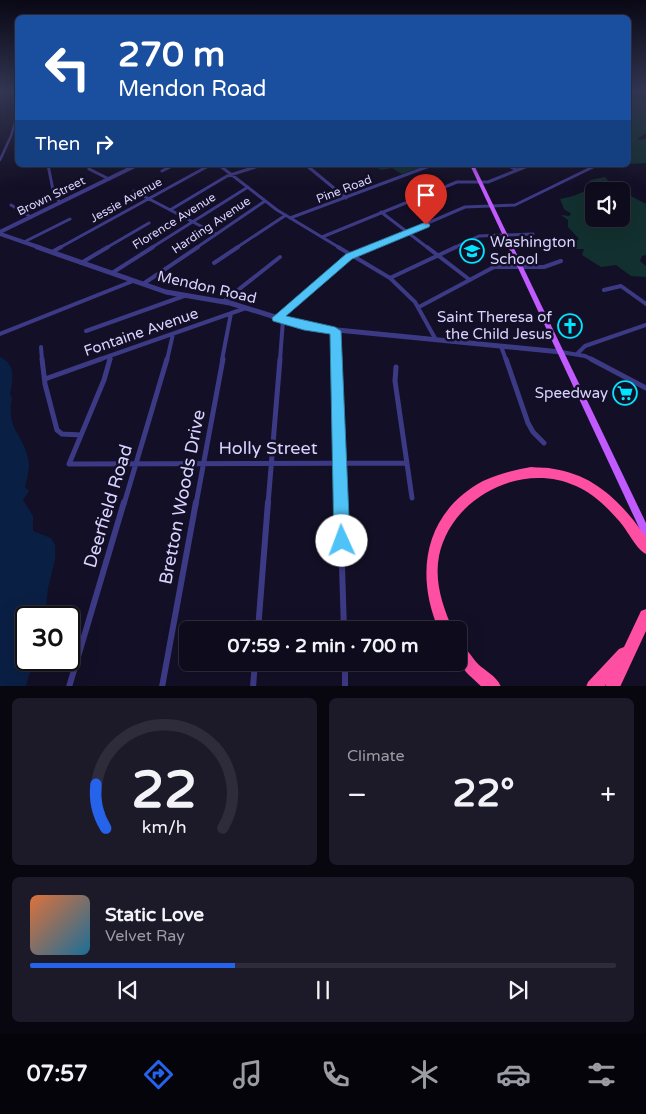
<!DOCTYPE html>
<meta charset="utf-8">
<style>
body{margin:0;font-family:"Varela Round",sans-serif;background:#1c1929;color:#f1f3f6;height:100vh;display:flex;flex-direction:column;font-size:19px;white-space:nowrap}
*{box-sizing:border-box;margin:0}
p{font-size:16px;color:#9b9ba3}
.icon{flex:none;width:28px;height:28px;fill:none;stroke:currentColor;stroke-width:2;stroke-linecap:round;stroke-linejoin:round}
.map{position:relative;height:686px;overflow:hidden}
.drawer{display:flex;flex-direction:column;gap:12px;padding:12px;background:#08060f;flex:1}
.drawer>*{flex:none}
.guide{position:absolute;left:15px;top:15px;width:616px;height:152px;border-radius:8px;box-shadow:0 5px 20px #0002,0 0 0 1px #2e2b3b;background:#1a4fa0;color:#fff;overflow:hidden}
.tools{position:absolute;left:585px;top:182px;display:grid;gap:10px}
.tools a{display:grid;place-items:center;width:45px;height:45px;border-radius:8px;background:#0e0b1c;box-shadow:0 5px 20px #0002,0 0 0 1px #2e2b3b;font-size:25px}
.speed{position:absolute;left:15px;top:606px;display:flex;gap:10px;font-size:25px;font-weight:700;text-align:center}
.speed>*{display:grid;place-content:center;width:65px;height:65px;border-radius:50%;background:#0e0b1c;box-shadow:0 5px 20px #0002,0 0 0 1px #2e2b3b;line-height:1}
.speed .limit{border:2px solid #111;border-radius:8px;background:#fff;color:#111}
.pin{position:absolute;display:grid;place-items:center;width:42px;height:42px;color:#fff;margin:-51px -21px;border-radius:50% 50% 50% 0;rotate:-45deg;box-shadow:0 0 5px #0007}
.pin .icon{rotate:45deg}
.me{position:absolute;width:55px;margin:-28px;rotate:358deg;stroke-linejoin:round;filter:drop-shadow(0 0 4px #0008)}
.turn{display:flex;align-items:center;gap:18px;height:105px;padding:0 20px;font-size:22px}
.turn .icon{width:65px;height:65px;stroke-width:2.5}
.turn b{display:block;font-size:35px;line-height:42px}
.then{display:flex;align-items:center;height:48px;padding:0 20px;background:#0003;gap:10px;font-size:19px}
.big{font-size:38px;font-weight:700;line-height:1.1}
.drawer .card{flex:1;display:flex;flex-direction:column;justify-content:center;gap:8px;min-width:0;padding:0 18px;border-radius:8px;background:#1c1929}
.drawer .dial{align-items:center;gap:0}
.dial svg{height:130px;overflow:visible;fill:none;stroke:#2e2b3b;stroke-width:7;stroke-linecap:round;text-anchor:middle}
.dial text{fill:#f1f3f6;stroke:none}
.song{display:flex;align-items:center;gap:15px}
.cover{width:60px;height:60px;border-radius:8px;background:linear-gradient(135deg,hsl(20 70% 55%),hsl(200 70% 35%))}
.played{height:5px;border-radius:2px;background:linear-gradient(90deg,#2563eb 35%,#2e2b3b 35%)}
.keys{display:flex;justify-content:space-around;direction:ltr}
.heat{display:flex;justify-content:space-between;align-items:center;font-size:28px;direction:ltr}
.drawer .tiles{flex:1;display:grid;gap:12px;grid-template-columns:1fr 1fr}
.card:last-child{grid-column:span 2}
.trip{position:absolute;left:179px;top:621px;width:288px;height:50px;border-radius:8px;background:#0e0b1c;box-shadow:0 5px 20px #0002,0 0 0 1px #2e2b3b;font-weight:700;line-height:50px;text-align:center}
.tab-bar{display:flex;height:80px;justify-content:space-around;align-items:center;background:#06040b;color:#9b9ba3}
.tab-bar .icon{width:35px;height:35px}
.tab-bar .selected{color:#2563eb}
.tab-bar b{font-size:22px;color:#f1f3f6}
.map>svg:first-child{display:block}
.green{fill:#12302f;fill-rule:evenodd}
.water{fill:#0a1f44}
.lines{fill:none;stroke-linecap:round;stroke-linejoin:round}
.stream{stroke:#0a1f44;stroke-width:1}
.minor-far4{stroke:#3d3a85;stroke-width:2.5}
.minor-far3{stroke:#3d3a85;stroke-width:3}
.minor-far2{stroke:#3d3a85;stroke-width:4}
.minor-far1{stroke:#3d3a85;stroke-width:5}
.minor{stroke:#3d3a85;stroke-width:6}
.tertiary-far1{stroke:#3d3a85;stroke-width:4}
.tertiary{stroke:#3d3a85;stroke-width:5}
.primary{fill:#c25bff;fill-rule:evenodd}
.motorway{fill:#ff4fa3;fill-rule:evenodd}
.route{fill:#4fc3f7;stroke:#337fa1}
.labels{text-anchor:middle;stroke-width:5;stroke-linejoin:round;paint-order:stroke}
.far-street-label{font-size:12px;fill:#d9d4ff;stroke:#130f26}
.poi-label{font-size:15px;fill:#d9d4ff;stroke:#130f26;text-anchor:end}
.street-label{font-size:15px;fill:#d9d4ff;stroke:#130f26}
.near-street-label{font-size:18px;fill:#d9d4ff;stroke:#130f26}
</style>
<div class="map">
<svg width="646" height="687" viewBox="0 0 646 687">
<rect width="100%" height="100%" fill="#130f26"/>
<!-- green -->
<path class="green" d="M 629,97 L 646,101 L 646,133 L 637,139 L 641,140 L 646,138 L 646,163 L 629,164 Z
M 355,165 L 426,165 L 402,174 L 392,168 L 381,170 L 376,167 L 359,168 Z
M 605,177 L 614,187 L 646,204 L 646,255 L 642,256 L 640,261 L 646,266 L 646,277 L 631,276 L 616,265 L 601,267 L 582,255 L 584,249 L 575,249 L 572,247 L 572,244 L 579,239 L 568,227 L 568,220 L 561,215 L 569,216 L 571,214 L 564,209 L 560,199 L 573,196 L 588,190 L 590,180 ZM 594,191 L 621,191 L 621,219 L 594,219 Z"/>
<!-- water -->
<path class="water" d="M 0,357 C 16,364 13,380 10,394 L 12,398 C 5,431 26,435 29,464 C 29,471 27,479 25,487 L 29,491 L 23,500 L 33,516 L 33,531 L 51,538 L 55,545 L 55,560 L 48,588 L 45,617 L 26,618 L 26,660 L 34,660 L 26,686 L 0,686 Z"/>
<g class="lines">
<!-- stream -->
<path class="stream" d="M 629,135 L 629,137"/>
<!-- minor-far4 -->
<path class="minor-far4" d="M 0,160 L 11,136 L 18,112"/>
<!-- minor-far3 -->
<path class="minor-far3" d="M 48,165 L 53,190 L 60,203
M 219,165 L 277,210 L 340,248
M 306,165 L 346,198
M 507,165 L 517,170
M 89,169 L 109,179
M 162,171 L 174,165
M 134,191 L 216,234
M 11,205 L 31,217
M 170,210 L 227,176 L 262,165
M 381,212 L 428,248
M 290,218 L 432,165
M 322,237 L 457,182 L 488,182 L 530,165
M 24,242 L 70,219
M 59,248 L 210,165
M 106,248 L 149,223
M 151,248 L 248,187
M 196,248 L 265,201
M 236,248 L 286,215
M 370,248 L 465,207 L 515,205 L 597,165
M 453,248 L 479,236 L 533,234"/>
<!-- minor-far2 -->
<path class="minor-far2" d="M 338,247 L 390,278 L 415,302 L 436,340
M 427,247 L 470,280
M 52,252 L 61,247
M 81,263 L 108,247
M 214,263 L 238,247
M 112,273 L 153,247
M 390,278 L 456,247
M 143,284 L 198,247
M 604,290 L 621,286 L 646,304
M 224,301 L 280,257
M 419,307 L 494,267 L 544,267 L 561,261
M 277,318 L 349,257 L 372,247
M 86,331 L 184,296
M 335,331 L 336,360
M 0,334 L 133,281
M 501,346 L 506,360
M 41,347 L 42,360
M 561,352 L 585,356 L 593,360
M 577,354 L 585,346 L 646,325
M 98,360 L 246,308
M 110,360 L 111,356
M 167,360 L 173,334
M 222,360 L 231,313
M 280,360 L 283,320"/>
<!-- minor-far1 -->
<path class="minor-far1" d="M 42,359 L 45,384 L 57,430 L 62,434 L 81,435
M 110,359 L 104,380 L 69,464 L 407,463
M 336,359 L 340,504
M 506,359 L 528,423 L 533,432 L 544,443
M 591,359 L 646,388
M 396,367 L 395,381 L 412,498
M 45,379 L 101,359
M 124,504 L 167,359
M 196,504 L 223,359
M 268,504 L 280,359"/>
<!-- minor -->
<path class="minor" d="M 340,502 L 344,630
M 258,630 L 268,502
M 345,662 L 345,687
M 69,687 L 124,502
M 162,687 L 196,502
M 253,687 L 255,662"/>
<!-- tertiary-far1 -->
<path class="tertiary-far1" d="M 0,232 L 137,165
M 0,234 L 41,248"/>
<!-- tertiary -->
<path class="tertiary" d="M 37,247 L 166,292 L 230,303 L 307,327 L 561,352"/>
<!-- primary -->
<path class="primary" d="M 470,165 L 474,165 L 646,523 L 646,538 L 643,536 Z"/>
<!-- motorway -->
<path class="motorway" d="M 531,467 C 539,468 547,467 554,469 C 594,475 621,502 643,533 L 646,537 L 646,554 C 637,550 627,530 620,522 C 608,508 594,494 576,486 C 522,461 451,497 439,556 C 434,582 443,607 453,630 L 439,630 C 414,573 425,512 483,481 C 498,474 514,470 531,467 Z
M 646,609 L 646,631 L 620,687 L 605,687 L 606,684 L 604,687 L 586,687 L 588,682 L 619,649 L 624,647 L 641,611 Z
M 458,643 C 467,647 471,657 478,664 C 485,671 497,676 501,687 L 482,687 C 466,672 455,666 458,643 Z"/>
</g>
<!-- sky -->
<linearGradient id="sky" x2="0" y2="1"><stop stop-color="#0a0815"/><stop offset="0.49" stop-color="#333752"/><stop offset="1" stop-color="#333752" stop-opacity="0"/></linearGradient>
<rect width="646" height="187" fill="url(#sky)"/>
<!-- route -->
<path class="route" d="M 426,222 L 430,225 L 429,227 L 352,259 L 286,316 L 335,327 L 341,331 L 350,541 L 347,546 L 342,549 L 336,546 L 334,541 L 330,334 L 304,330 L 273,321 L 272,318 L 346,254 Z"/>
<!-- icons -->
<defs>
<g id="school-ring" transform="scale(1.25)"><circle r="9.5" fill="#130f26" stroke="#00e5ff" stroke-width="1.5"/><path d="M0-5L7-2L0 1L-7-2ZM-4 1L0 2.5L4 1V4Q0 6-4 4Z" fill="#00e5ff"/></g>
<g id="church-ring" transform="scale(1.25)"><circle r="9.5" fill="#130f26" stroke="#00e5ff" stroke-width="1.5"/><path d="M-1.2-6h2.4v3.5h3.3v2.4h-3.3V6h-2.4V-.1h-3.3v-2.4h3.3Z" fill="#00e5ff"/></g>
<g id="supermarket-ring" transform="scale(1.25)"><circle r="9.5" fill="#130f26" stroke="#00e5ff" stroke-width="1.5"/><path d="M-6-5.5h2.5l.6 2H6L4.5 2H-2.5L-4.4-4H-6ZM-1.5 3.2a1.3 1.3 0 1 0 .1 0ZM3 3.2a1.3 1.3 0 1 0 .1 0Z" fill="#00e5ff"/></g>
</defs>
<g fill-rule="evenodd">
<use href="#school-ring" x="472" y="251"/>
<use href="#church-ring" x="570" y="326"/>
<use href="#supermarket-ring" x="625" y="393"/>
</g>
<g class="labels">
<!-- far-street labels -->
<g class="far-street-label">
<text transform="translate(344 189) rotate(-21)" y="4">Pine Road</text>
<text transform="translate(51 196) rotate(-26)" y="4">Brown Street</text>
<text transform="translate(126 200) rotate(-29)" y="4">Jessie Avenue</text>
<text transform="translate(174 221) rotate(-32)" y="4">Florence Avenue</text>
<text transform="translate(211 225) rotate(-34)" y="4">Harding Avenue</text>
</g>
<!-- poi labels -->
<g class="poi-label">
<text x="490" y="247" text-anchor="start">Washington<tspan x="490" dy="17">School</tspan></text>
<text x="552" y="322">Saint Theresa of<tspan x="552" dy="17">the Child Jesus</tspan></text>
<text x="608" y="398">Speedway</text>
</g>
<!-- street labels -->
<g class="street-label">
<text transform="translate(207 287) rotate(13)" y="5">Mendon Road</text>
<text transform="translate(141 332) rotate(-19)" y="5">Fontaine Avenue</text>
</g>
<!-- near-street labels -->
<g class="near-street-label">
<text x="268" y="454">Holly Street</text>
<text transform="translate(182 497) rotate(-79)" y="6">Bretton Woods Drive</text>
<text transform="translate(108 506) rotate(-73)" y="6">Deerfield Road</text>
</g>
</g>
</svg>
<div class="tools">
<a><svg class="icon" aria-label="sound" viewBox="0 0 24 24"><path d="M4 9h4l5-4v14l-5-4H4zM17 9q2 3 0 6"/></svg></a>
</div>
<div class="speed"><div class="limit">30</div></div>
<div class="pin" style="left:426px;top:225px;background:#d93025"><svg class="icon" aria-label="arrive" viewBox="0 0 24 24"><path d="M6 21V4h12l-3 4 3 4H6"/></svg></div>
<svg class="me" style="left:342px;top:541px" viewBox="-20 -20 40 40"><circle r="19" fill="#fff"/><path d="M0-13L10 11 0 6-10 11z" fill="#4fc3f7"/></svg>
<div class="trip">07:59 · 2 min · 700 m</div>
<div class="guide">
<div class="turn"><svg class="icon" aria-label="left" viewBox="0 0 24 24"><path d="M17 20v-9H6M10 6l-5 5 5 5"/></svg><div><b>270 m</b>Mendon Road</div></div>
<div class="then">Then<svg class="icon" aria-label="right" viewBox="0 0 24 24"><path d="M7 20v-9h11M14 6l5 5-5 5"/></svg></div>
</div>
</div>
<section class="drawer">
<div class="tiles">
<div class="card dial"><svg viewBox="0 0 100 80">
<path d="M14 69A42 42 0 1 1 86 69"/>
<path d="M14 69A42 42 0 0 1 8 42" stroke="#2563eb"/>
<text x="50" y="56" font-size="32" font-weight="700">22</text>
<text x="50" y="72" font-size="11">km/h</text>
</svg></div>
<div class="card"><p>Climate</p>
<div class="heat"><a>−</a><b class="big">22°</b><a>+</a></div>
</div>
<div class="card">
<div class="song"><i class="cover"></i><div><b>Static Love</b><p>Velvet Ray</p></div></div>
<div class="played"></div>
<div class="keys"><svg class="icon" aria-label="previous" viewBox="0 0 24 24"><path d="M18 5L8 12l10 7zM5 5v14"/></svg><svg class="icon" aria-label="pause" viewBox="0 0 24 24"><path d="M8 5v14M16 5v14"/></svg><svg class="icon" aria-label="next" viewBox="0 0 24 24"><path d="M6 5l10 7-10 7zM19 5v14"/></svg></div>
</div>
</div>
</section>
<nav class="tab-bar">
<b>07:57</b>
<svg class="icon selected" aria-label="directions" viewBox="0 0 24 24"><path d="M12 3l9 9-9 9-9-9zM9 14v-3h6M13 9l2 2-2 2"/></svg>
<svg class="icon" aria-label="music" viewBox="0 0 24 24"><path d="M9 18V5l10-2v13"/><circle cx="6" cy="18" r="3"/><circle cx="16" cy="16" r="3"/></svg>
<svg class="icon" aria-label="phone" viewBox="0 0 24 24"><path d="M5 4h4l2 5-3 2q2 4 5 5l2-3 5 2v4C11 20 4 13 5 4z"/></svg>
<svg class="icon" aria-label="climate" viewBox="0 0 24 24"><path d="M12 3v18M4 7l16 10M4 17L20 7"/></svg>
<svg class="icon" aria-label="car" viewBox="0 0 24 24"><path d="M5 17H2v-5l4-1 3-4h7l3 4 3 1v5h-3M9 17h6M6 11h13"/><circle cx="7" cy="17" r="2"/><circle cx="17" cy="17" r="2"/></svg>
<svg class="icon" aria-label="filters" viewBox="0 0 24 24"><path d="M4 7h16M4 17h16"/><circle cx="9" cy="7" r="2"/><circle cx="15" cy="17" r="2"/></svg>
</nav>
